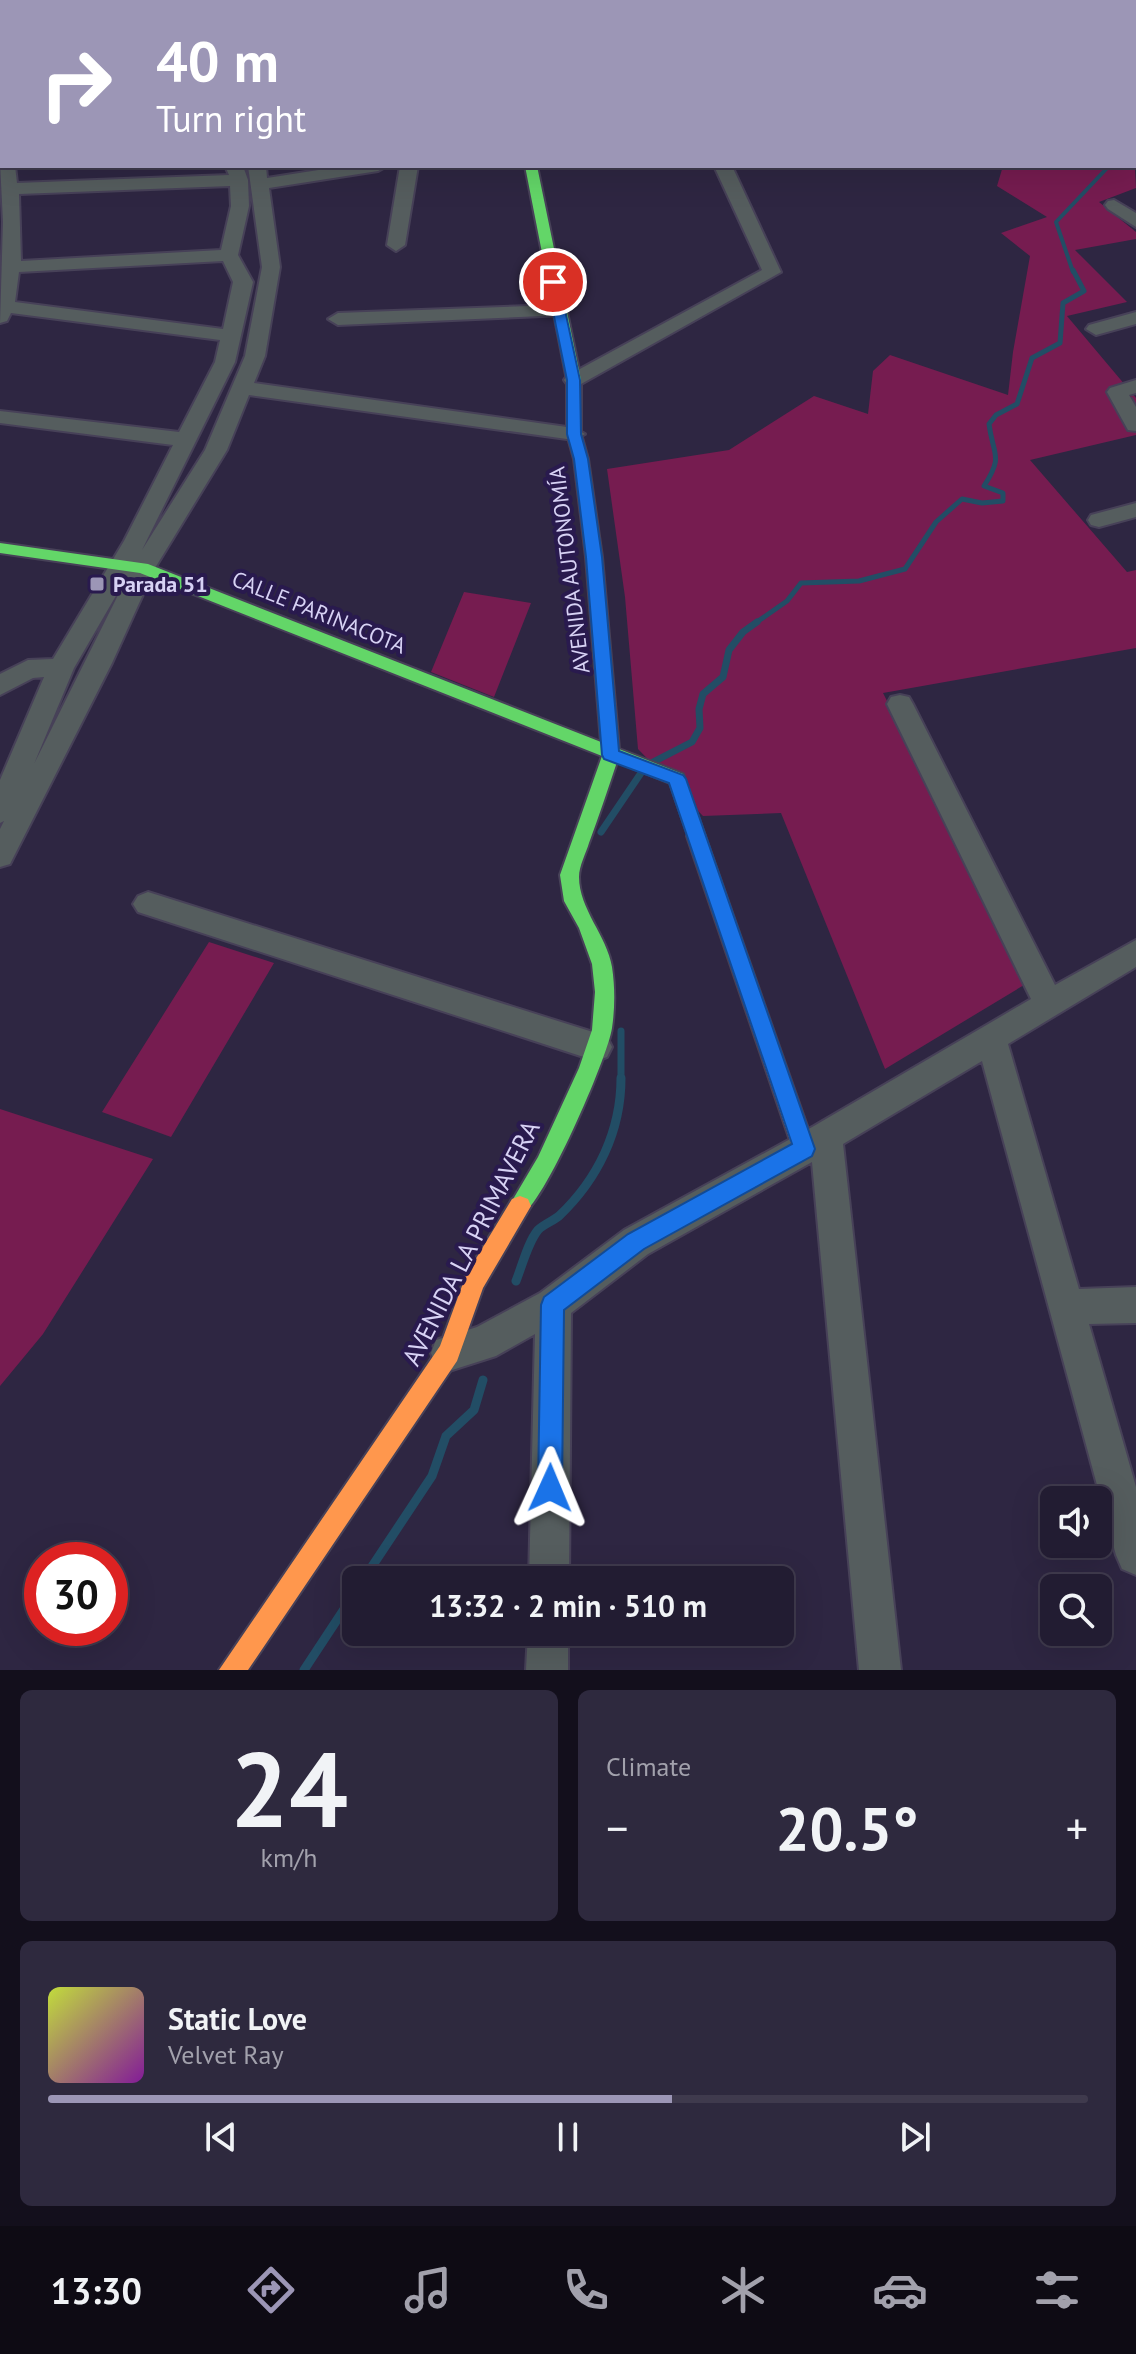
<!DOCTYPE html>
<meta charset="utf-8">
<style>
body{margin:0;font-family:"PT Sans",sans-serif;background:#2e293e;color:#f1f3f6;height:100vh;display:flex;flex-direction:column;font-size:30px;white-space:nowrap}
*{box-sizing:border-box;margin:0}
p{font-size:26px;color:#a2a1ac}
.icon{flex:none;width:44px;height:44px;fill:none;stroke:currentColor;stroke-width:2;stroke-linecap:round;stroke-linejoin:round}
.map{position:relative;height:1670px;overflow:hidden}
.side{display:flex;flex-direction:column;gap:20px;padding:20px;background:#130f1c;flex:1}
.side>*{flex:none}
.top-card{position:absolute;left:0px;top:0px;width:1136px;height:168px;box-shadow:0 8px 32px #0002,0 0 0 2px #3f3a4d;background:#9c96b6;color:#fff;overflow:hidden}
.buttons{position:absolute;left:1040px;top:1486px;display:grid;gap:16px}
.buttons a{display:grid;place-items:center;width:72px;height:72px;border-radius:12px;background:#221c32;box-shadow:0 8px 32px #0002,0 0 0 2px #3f3a4d;font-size:40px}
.speed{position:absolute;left:24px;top:1542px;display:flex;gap:16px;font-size:40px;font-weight:700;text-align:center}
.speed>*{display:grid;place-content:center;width:104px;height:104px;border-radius:50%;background:#221c32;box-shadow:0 8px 32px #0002,0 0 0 2px #3f3a4d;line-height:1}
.speed .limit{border:12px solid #d22;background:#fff;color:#111}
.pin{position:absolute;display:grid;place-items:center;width:68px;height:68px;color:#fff;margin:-34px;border:4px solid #fff;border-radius:50%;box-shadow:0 2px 8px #0007}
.me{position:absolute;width:88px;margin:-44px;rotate:1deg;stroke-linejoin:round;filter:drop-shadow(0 0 6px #0008)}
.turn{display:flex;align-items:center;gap:28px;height:168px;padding:0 24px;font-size:36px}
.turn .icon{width:104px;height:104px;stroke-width:2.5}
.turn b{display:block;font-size:56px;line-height:68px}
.big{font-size:60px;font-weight:700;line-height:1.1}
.side .tile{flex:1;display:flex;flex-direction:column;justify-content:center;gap:12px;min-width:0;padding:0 28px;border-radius:12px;background:#2e293e}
.side .dial{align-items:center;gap:0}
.dial b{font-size:104px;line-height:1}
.song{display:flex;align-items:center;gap:24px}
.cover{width:96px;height:96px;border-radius:12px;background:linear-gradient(135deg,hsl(70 70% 55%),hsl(290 70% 35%))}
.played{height:8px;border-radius:4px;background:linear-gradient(90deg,#9c96b6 60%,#3f3a4d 60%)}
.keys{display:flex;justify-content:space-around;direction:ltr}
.heat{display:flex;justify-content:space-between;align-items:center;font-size:44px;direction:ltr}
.side .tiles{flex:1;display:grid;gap:20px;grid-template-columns:1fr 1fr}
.tile:last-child{grid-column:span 2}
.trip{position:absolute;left:342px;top:1566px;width:452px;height:80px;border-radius:12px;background:#221c32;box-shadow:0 8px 32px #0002,0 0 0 2px #3f3a4d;font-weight:700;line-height:80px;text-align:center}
.dock{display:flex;height:128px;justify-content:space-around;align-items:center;background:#0e0b14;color:#a2a1ac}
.dock .icon{width:56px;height:56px}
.dock .selected{color:#9c96b6}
.dock b{font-size:36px;color:#f1f3f6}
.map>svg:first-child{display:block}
.green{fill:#761c50}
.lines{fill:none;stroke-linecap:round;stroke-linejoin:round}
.stream-far3{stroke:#224d65;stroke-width:4}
.stream-far2{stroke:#224d65;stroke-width:5}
.stream-far1{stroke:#224d65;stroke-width:7}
.stream{stroke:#224d65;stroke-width:9}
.street-casing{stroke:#474158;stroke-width:4}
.fast-casing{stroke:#474158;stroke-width:4}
.slow-casing{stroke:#474158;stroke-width:4}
.street{fill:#555d5e;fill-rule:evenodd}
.fast{fill:#63d668;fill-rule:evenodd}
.slow{fill:#ff974d;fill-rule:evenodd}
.route{fill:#1a73e8;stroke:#114b97;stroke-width:2}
.poi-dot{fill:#9c96b6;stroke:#291a4e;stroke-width:3}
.labels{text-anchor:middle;stroke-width:8;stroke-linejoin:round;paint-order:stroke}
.street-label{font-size:22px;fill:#d7d2f4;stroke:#291a4e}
.poi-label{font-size:22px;font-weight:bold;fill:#d7d2f4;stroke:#291a4e;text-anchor:start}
.near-street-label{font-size:26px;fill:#d7d2f4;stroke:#291a4e}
</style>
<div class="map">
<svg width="1136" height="1670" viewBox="0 0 1136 1670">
<rect width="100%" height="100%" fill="#2e2642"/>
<!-- green -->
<path class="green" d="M 1134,148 L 1136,188 L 1099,202 L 1136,232 L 1136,239 L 1075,250 L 1127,302 L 1067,316 L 1136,398 L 1136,435 L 1030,460 L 1127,572 L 1136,570 L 1136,648 L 883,693 L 1029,982 L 885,1069 L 781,813 L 703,816 L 638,749 L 625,597 L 607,469 L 729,450 L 814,396 L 868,414 L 873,371 L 890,355 L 1008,395 L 1013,352 L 1030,256 L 1001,233 L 1047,217 L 997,186 L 1003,166 L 1134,166 Z
M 464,592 L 531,603 L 494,697 L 431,672 Z
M 209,942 L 274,963 L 171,1137 L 102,1112 Z
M 0,1109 L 153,1159 L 43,1334 L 0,1386 Z"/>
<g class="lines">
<!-- stream-far3 -->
<path class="stream-far3" d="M 1073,272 L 1056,222 L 1109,166"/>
<!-- stream-far2 -->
<path class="stream-far2" d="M 754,624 L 787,601 L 801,583 L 859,581 L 905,569 L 936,522 L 962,499 L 982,503 L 1003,501 L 1003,493 L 984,486 C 1004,455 993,456 989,424 L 996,415 L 1017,404 L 1032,358 L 1060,343 L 1063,303 L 1084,291 L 1073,270"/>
<!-- stream-far1 -->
<path class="stream-far1" d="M 653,762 L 692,742 L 700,728 L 699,709 L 703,694 L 723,677 L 729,650 L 743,632 L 757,622
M 601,832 L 641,773
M 621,1031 L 621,1080"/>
<!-- stream -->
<path class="stream" d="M 516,1281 C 522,1266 528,1242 538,1230 C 544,1224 553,1221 559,1216 C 598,1179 621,1131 621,1078
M 363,1580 L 432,1476 L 446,1436 L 474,1410 L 483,1380
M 304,1670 L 356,1591"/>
<!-- street casing -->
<g class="street-casing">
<path id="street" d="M 54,0 L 69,0 L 70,2 L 55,2 Z
M 84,0 L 100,0 L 101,2 L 85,2 Z
M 612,0 L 627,0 L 628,2 L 613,2 Z
M 1071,0 L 1087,0 L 1088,2 L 1072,2 Z
M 0,18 L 2,18 L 2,28 L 0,28 Z
M 1134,34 L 1136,35 L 1136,45 L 1134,44 Z
M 1134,65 L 1136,65 L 1136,75 L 1134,75 Z
M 0,118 L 2,118 L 2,128 L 0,128 Z
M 0,162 L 2,166 L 15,166 L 17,183 L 229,175 L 225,166 L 243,166 L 248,180 L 249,206 L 238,255 L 253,282 L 235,362 L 142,550 L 205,450 L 245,356 L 262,267 L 248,166 L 266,166 L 267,178 L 344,166 L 387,166 L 378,171 L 269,188 L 280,267 L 265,356 L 254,383 L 574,428 L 585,434 L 574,440 L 249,395 L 227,450 L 155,568 L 112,663 L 10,864 L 0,867 L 0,829 L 4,821 L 0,823 L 0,780 L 44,677 L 33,678 L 0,695 L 0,674 L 28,660 L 53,659 L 124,541 L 173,445 L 0,423 L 0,411 L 179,432 L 215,362 L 220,340 L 11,313 L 7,321 L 0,323 L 3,222 ZM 230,186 L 231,206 L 221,250 L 21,261 L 19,194 ZM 223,261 L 233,282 L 223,329 L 15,302 L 19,272 ZM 128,575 L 34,764 L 74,668 Z
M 400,166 L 418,166 L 405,245 L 396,251 L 387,245 Z
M 714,166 L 732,166 L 781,272 L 581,384 L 567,384 L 564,380 L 567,376 L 762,270 Z
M 1114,200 L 1136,213 L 1136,227 L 1108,209 L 1105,205 L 1108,201 Z
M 558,305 L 565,307 L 568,311 L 565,315 L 338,325 L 328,319 L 338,313 Z
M 1136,312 L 1136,324 L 1096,335 L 1086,329 L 1089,325 Z
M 1136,380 L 1136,393 L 1129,395 L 1136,407 L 1136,431 L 1128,430 L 1107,392 L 1110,388 Z
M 1136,503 L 1136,517 L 1099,527 L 1091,525 L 1088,520 L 1091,515 Z
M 900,695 L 909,697 L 913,704 L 1055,985 L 1136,940 L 1136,967 L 1008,1044 L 1079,1289 L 1136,1287 L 1136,1323 L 1089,1324 L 1136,1487 L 1136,1575 L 1122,1569 L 1116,1555 L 982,1061 L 843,1144 L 901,1670 L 859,1670 L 812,1162 L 648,1254 L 571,1313 L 569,1580 L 529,1580 L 535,1334 L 496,1356 L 449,1371 L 436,1366 L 431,1353 L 436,1340 L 477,1327 L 540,1293 L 624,1230 L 814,1126 L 1031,999 L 887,704 L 891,697 Z
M 148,892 L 596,1033 L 607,1037 L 612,1047 L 607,1057 L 596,1061 L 138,912 L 133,904 L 138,896 Z
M 528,1632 L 568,1632 L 568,1670 L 526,1670 Z"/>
</g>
<!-- fast casing -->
<g class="fast-casing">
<path id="fast" d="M 419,0 L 429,0 L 431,2 L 421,2 Z
M 835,0 L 846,0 L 848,2 L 837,2 Z
M 866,0 L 876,0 L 878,2 L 868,2 Z
M 1134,133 L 1136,133 L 1134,141 Z
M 525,166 L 537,166 L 581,380 L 581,434 L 588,459 L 602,557 L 619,749 L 683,774 L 705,836 L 702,841 L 690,841 L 670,783 L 617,762 C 608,789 599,816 589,843 C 586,853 579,866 579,877 C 579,909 607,936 612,967 C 615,987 615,1008 612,1028 C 608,1057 543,1207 520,1216 L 512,1213 L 509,1206 L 538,1157 L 579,1068 L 592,1030 L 595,992 L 592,964 L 579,928 L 564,901 L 560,875 L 602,756 L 140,573 L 0,553 L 0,543 L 148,564 L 601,742 L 586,557 L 574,459 L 567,434 L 567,380 Z"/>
</g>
<!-- slow casing -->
<g class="slow-casing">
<path id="slow" d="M 696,829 L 702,831 L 705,836 L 815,1149 L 812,1156 L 804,1159 L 796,1156 L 793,1149 L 687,836 L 690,831 Z
M 520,1196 L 528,1199 L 531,1206 L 483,1288 L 457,1361 L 248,1670 L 219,1670 L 440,1346 L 466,1275 L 512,1199 Z"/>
</g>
<!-- street -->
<use href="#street" class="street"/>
<!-- fast -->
<use href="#fast" class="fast"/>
<!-- slow -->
<use href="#slow" class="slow"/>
</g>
<!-- route -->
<path class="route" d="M 553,278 L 559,282 L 580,380 L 581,434 L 588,459 L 602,557 L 619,751 L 683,775 L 686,779 L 815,1149 L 812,1156 L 644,1249 L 564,1310 L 562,1488 L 559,1497 L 550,1501 L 541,1497 L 538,1488 L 541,1305 L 544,1297 L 628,1234 L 792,1144 L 669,783 L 604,759 L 602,755 L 586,557 L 574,459 L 567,434 L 567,380 L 547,282 Z"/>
<!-- markers -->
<rect class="poi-dot" x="89" y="576" width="16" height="16" rx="4"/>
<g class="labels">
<!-- street labels -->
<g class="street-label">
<text transform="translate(569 570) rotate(-97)" y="8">AVENIDA AUTONOMÍA</text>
<text transform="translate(319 612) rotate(22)" y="8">CALLE PARINACOTA</text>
</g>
<!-- poi labels -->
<g class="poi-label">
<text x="113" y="592">Parada 51</text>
</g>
<!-- near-street labels -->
<g class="near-street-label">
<text transform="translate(471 1243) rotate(-63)" y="9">AVENIDA LA PRIMAVERA</text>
</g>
</g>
</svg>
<div class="buttons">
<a><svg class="icon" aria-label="sound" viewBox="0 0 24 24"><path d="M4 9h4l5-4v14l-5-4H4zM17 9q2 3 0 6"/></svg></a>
<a><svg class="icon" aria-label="search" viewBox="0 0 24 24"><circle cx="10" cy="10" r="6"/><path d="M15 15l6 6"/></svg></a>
</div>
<div class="speed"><div class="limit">30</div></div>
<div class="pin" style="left:553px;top:282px;background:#d93025"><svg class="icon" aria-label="arrive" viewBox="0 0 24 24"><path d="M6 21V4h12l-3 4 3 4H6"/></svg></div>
<svg class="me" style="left:550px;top:1488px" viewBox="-20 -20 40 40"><path d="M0-17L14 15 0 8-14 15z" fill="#1a73e8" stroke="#fff" stroke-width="4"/></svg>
<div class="trip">13:32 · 2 min · 510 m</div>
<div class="top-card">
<div class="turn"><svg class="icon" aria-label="right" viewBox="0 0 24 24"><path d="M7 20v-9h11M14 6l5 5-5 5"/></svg><div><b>40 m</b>Turn right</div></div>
</div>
</div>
<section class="side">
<div class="tiles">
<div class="tile dial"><b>24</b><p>km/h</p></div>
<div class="tile"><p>Climate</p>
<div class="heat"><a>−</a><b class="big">20.5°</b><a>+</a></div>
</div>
<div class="tile">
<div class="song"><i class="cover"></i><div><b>Static Love</b><p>Velvet Ray</p></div></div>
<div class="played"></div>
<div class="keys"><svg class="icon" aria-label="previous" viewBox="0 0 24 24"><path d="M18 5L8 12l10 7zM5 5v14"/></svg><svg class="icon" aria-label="pause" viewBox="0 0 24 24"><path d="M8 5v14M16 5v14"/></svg><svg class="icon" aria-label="next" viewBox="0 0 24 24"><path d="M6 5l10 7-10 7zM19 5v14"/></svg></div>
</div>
</div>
</section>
<nav class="dock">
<b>13:30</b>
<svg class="icon selected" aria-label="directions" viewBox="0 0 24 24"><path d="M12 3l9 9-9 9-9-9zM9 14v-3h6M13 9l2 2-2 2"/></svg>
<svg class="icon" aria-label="music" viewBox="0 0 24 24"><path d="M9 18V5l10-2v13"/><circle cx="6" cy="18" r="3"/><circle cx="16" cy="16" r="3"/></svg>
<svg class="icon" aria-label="phone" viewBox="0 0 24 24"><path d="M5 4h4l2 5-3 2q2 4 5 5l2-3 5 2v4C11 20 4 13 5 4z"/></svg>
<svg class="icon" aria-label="climate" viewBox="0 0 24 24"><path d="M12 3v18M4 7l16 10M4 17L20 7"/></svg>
<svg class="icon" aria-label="car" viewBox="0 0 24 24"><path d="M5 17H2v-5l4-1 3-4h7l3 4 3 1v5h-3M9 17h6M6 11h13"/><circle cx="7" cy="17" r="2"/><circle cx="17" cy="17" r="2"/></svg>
<svg class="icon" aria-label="filters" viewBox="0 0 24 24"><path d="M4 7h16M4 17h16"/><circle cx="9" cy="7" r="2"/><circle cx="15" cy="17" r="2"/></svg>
</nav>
